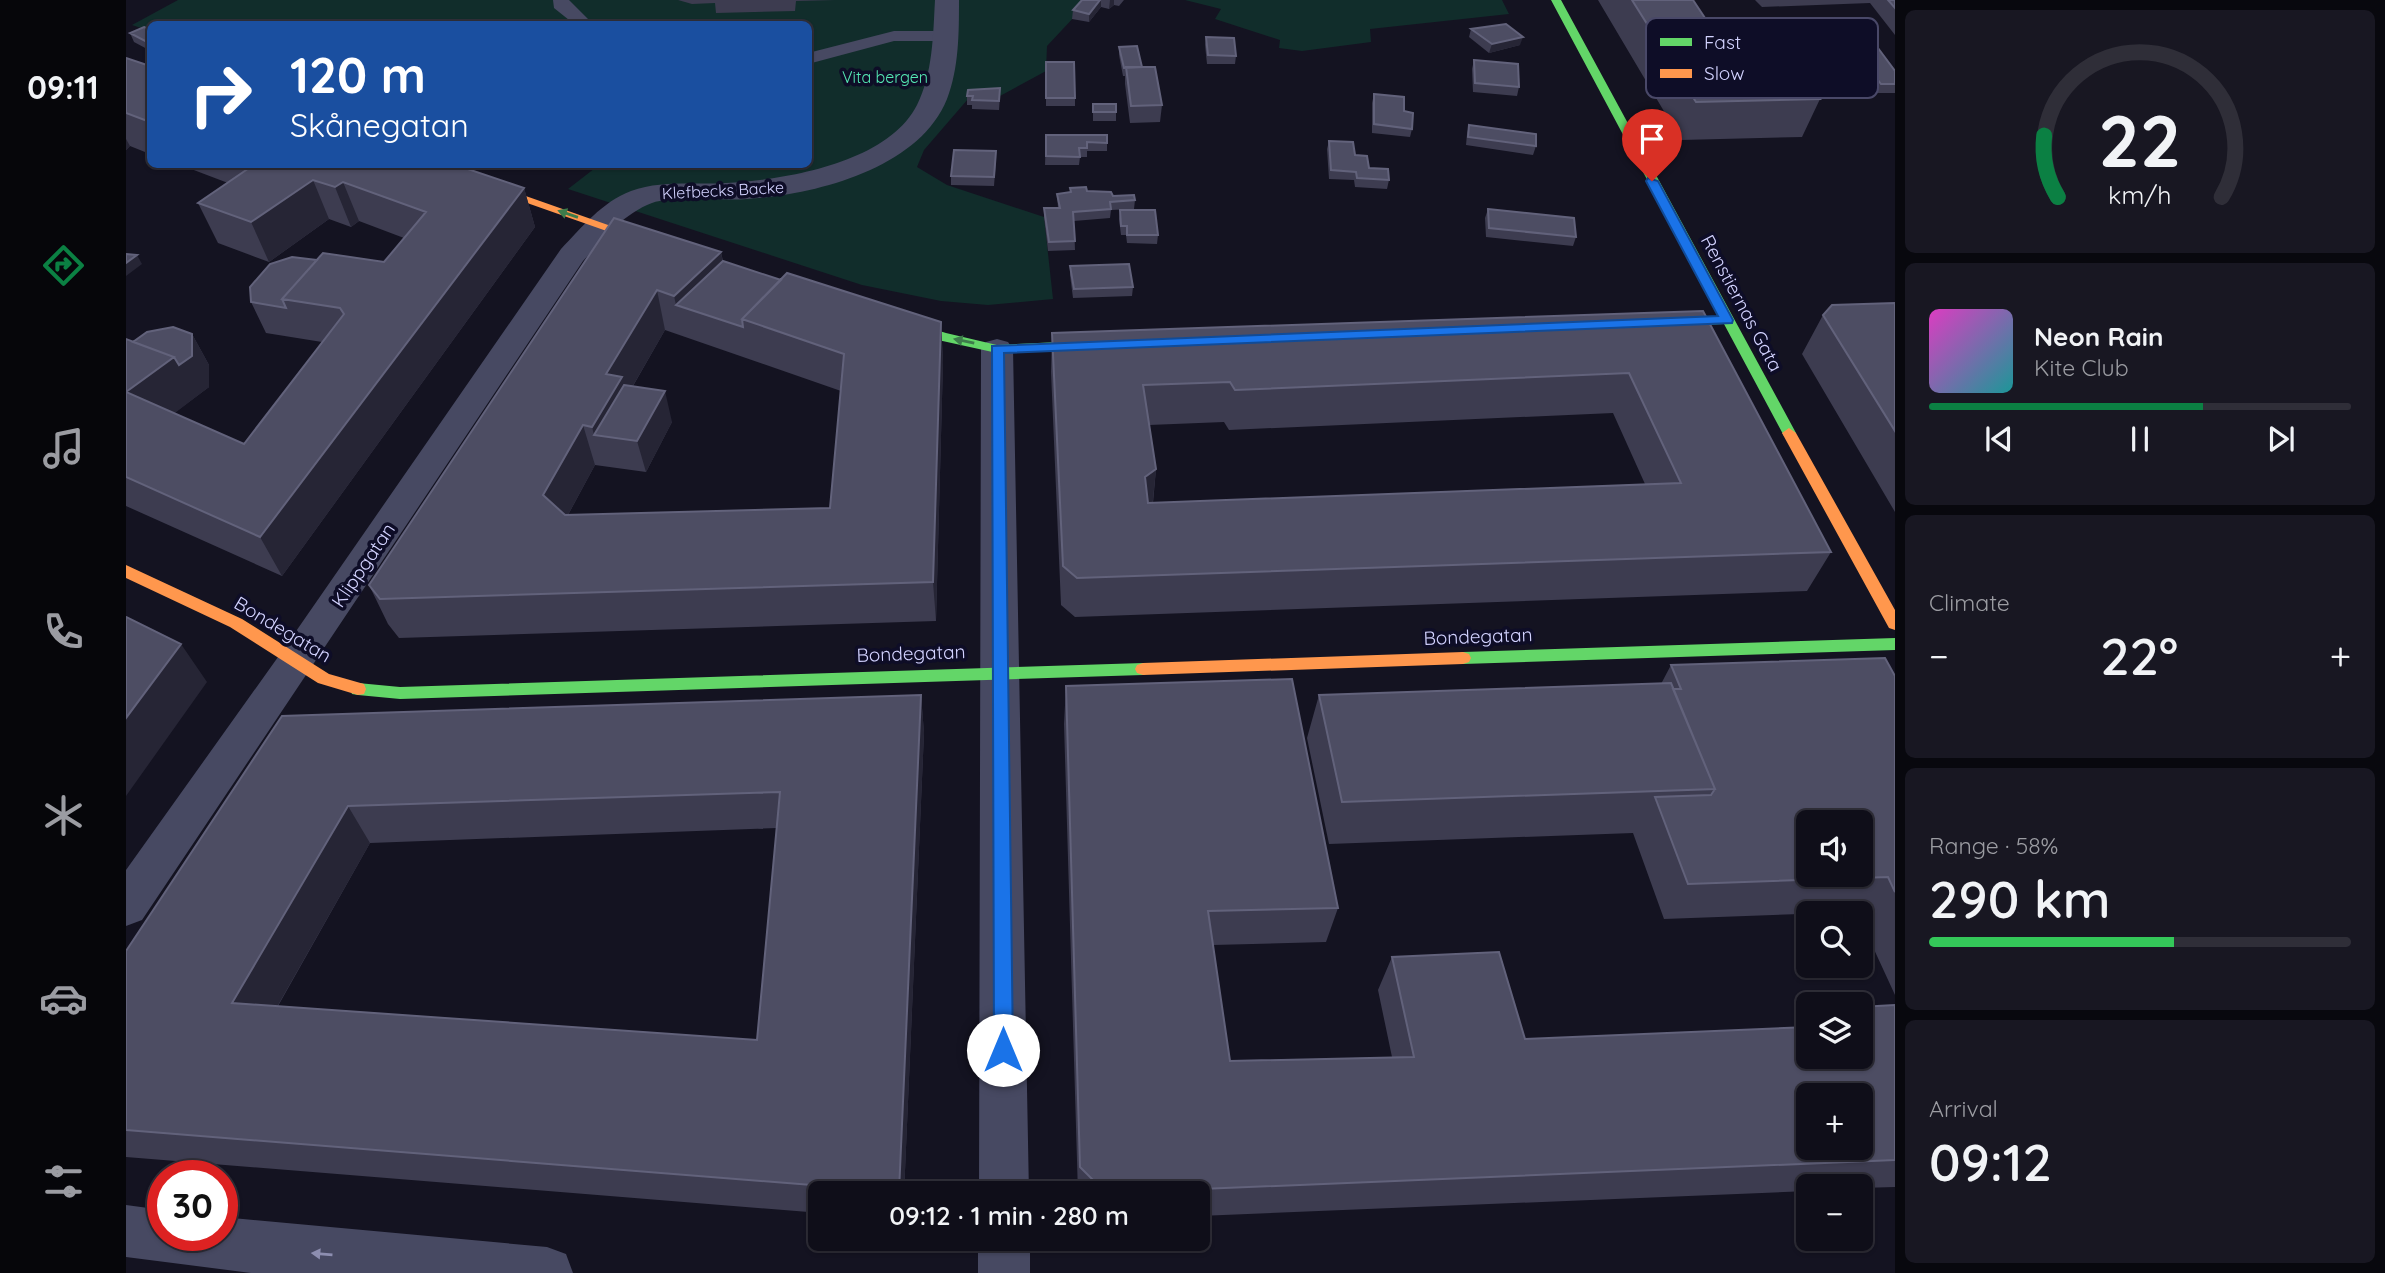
<!DOCTYPE html>
<meta charset="utf-8">
<style>
body{margin:0;font-family:Quicksand,sans-serif;background:#181722;color:#f1f3f6;height:100vh;display:flex;flex-direction:column;font-size:26px;white-space:nowrap}
*{box-sizing:border-box;margin:0}
p{font-size:23px;color:#9b9ca2}
.icon{flex:none;width:38px;height:38px;fill:none;stroke:currentColor;stroke-width:2;stroke-linecap:round;stroke-linejoin:round}
.map{position:relative;flex:1;overflow:hidden}
.sheet{display:flex;flex-direction:column;gap:10px;padding:10px;background:#08080e;width:490px}
.sheet>*{flex:none}
.top-card{position:absolute;left:21px;top:21px;width:665px;height:147px;border-radius:10px;box-shadow:0 2px 5px #0004,0 0 0 2px #2f2e38;background:#1a4fa0;color:#fff;overflow:hidden}
.fabs{position:absolute;left:1670px;top:810px;display:grid;gap:14px}
.fabs a{display:grid;place-items:center;width:77px;height:77px;border-radius:10px;background:#0f0e19;box-shadow:0 2px 5px #0004,0 0 0 2px #2f2e38;font-size:35px}
.speed{position:absolute;left:21px;top:1160px;display:flex;gap:14px;font-size:35px;font-weight:700;text-align:center}
.speed>*{display:grid;place-content:center;width:91px;height:91px;border-radius:50%;background:#0f0e19;box-shadow:0 2px 5px #0004,0 0 0 2px #2f2e38;line-height:1}
.speed .limit{border:10px solid #d22;background:#fff;color:#111}
.pin{position:absolute;display:grid;place-items:center;width:60px;height:60px;color:#fff;margin:-72px -30px;border-radius:50% 50% 50% 0;rotate:-45deg;box-shadow:0 0 7px #0007}
.pin .icon{rotate:45deg}
.me{position:absolute;width:77px;margin:-38px;rotate:0deg;stroke-linejoin:round;filter:drop-shadow(0 0 5px #0008)}
.turn{display:flex;align-items:center;gap:24px;height:147px;padding:0 28px;font-size:32px}
.turn .icon{width:91px;height:91px;stroke-width:2.5}
.turn b{display:block;font-size:49px;line-height:60px}
.big{font-size:52px;font-weight:600;line-height:1.1}
.sheet .widget{flex:1;display:flex;flex-direction:column;justify-content:center;gap:10px;min-width:0;padding:0 24px;border-radius:10px;background:#181722}
.sheet .dial{align-items:center;gap:0}
.dial svg{height:182px;overflow:visible;fill:none;stroke:#2f2e38;stroke-width:7;stroke-linecap:round;text-anchor:middle}
.dial text{fill:#f1f3f6;stroke:none}
.song{display:flex;align-items:center;gap:21px}
.cover{width:84px;height:84px;border-radius:10px;background:linear-gradient(135deg,hsl(310 70% 55%),hsl(180 70% 35%))}
.played{height:7px;border-radius:4px;background:linear-gradient(90deg,#0b8043 65%,#2f2e38 65%)}
.keys{display:flex;justify-content:space-around;direction:ltr}
.heat{display:flex;justify-content:space-between;align-items:center;font-size:38px;direction:ltr}
.charge{height:10px;border-radius:5px;background:linear-gradient(90deg,#34c759 58%,#2f2e38 0)}
.trip{position:absolute;left:682px;top:1181px;width:402px;height:70px;border-radius:10px;background:#0f0e19;box-shadow:0 2px 5px #0004,0 0 0 2px #2f2e38;font-weight:600;line-height:70px;text-align:center}
main{display:flex;flex:1;min-height:0}
.tabs{display:flex;flex-direction:column;width:126px;justify-content:space-around;align-items:center;background:#06060a;color:#9b9ca2}
.tabs .icon{width:49px;height:49px}
.tabs .active{color:#0b8043}
.tabs b{font-size:32px;color:#f1f3f6}
.map>svg:first-child{display:block}
.green{fill:#112d2b}
.lines{fill:none;stroke-linecap:round;stroke-linejoin:round}
.lane{fill:#474962;fill-rule:evenodd}
.street{fill:#474962;fill-rule:evenodd}
.fast{fill:#63d668;fill-rule:evenodd}
.slow{fill:#ff974d;fill-rule:evenodd}
.wall{fill:#3d3c50;fill-rule:evenodd}
.shaded-wall{fill:#262535}
.building{fill:#4d4d63;stroke:#62627b;stroke-width:2;fill-rule:evenodd}
.oneway{fill:#3d7c4b}
.oneway2{fill:#8d8eb0}
.route{fill:#1a73e8;stroke:#114b97;stroke-width:2}
.labels{text-anchor:middle;stroke-width:7;stroke-linejoin:round;paint-order:stroke}
.far-park-label{font-size:16px;fill:#55e9b3;stroke:#0e0d27}
.far-street-label{font-size:16px;fill:#d3d3ff;stroke:#0e0d27}
.street-label{font-size:19px;fill:#d3d3ff;stroke:#0e0d27}
.key{fill:#0e0d27;stroke:#494868;stroke-width:2}
.key-label{font-size:19px;fill:#d3d3ff}
</style>
<main>
<nav class="tabs">
<b>09:11</b>
<svg class="icon active" aria-label="directions" viewBox="0 0 24 24"><path d="M12 3l9 9-9 9-9-9zM9 14v-3h6M13 9l2 2-2 2"/></svg>
<svg class="icon" aria-label="music" viewBox="0 0 24 24"><path d="M9 18V5l10-2v13"/><circle cx="6" cy="18" r="3"/><circle cx="16" cy="16" r="3"/></svg>
<svg class="icon" aria-label="phone" viewBox="0 0 24 24"><path d="M5 4h4l2 5-3 2q2 4 5 5l2-3 5 2v4C11 20 4 13 5 4z"/></svg>
<svg class="icon" aria-label="climate" viewBox="0 0 24 24"><path d="M12 3v18M4 7l16 10M4 17L20 7"/></svg>
<svg class="icon" aria-label="car" viewBox="0 0 24 24"><path d="M5 17H2v-5l4-1 3-4h7l3 4 3 1v5h-3M9 17h6M6 11h13"/><circle cx="7" cy="17" r="2"/><circle cx="17" cy="17" r="2"/></svg>
<svg class="icon" aria-label="filters" viewBox="0 0 24 24"><path d="M4 7h16M4 17h16"/><circle cx="9" cy="7" r="2"/><circle cx="15" cy="17" r="2"/></svg>
</nav>
<div class="map">
<svg width="1769" height="1273" viewBox="0 0 1769 1273">
<rect width="100%" height="100%" fill="#141321"/>
<!-- green -->
<path class="green" d="M 52,0 L 964,0 L 921,46 L 920,71 L 874,96 L 842,99 L 798,150 L 791,167 L 821,185 L 918,217 L 927,299 L 862,305 L 815,301 L 736,285 L 442,189 L 473,165 L 682,164 L 682,24 L 24,24 L 24,31 L 6,25 Z
M 1059,0 L 1376,0 L 1383,14 L 1244,29 L 1245,42 L 1176,51 L 1153,48 L 1154,40 L 1089,19 L 1095,9 Z"/>
<g class="lines">
<!-- lane -->
<path class="lane" d="M 427,0 L 443,0 L 467,24 L 448,24 L 428,8 Z
M 768,31 L 820,31 L 829,36 L 820,41 L 768,41 L 682,64 L 682,53 Z"/>
<!-- street -->
<path class="street" d="M 809,0 L 833,0 C 833,33 833,68 821,99 C 793,169 688,195 621,199 C 598,201 545,196 526,203 C 497,214 477,239 457,261 L 16,920 L 0,926 L 0,870 L 157,650 L 435,249 C 456,227 476,202 505,191 C 535,180 569,185 600,183 C 658,180 762,163 791,105 C 807,73 807,35 809,0 Z
M 871,339 L 882,342 L 887,349 L 903,1194 L 853,1194 L 855,349 L 860,342 Z
M 0,1205 L 37,1210 L 37,1236 L 96,1236 L 96,1217 L 421,1247 L 440,1254 L 447,1273 L 125,1273 L 0,1257 Z
M 852,1239 L 904,1239 L 904,1273 L 852,1273 Z"/>
<!-- fast -->
<path class="fast" d="M 1425,0 L 1435,0 L 1670,433 L 1668,436 L 1658,436 L 1598,324 L 1529,327 L 1523,323 L 1529,319 L 1594,316 Z
M 767,317 L 820,333 L 871,345 L 976,340 L 983,344 L 976,348 L 871,353 L 812,340 L 762,324 L 761,321 Z
M 1769,638 L 1769,650 L 1337,664 L 1331,662 L 1329,658 L 1331,654 L 1337,652 Z
M 1017,663 L 1023,665 L 1025,669 L 1023,673 L 1017,675 L 274,699 L 232,695 L 226,694 L 224,689 L 226,684 L 232,683 L 274,687 Z"/>
<!-- slow -->
<path class="slow" d="M 291,164 L 309,164 L 536,244 L 534,247 L 526,247 Z
M 1663,428 L 1670,433 L 1769,610 L 1769,630 L 1763,628 L 1656,433 Z
M 0,565 L 116,619 L 203,674 L 238,684 L 240,689 L 238,694 L 232,695 L 192,683 L 104,627 L 0,578 Z
M 1337,652 L 1343,654 L 1345,658 L 1343,662 L 1337,664 L 1017,675 L 1011,673 L 1009,669 L 1011,665 L 1017,663 Z"/>
</g>
<!-- wall -->
<path class="wall" d="M 552,0 L 709,0 L 670,1 L 669,11 L 590,13 L 589,3 L 566,4 Z
M 956,0 L 998,0 L 993,6 L 988,5 L 983,9 L 975,7 L 963,22 L 946,19 L 947,10 Z
M 1472,0 L 1567,0 L 1613,69 L 1694,99 L 1676,137 L 1555,140 Z
M 1629,0 L 1769,0 L 1769,35 L 1744,3 L 1636,7 Z
M 1345,29 L 1394,45 L 1363,53 L 1343,37 Z
M 24,30 L 24,49 L 23,50 L 8,42 L 4,33 Z
M 1080,37 L 1110,56 L 1109,64 L 1081,64 L 1079,45 Z
M 1725,45 L 1769,71 L 1769,93 L 1750,93 L 1721,53 Z
M 993,47 L 1016,67 L 1036,105 L 1034,122 L 1004,123 L 999,84 L 999,76 L 997,76 L 993,55 Z
M 0,58 L 24,66 L 24,154 L 4,146 L 0,150 Z
M 1348,60 L 1393,87 L 1391,96 L 1347,92 L 1346,69 Z
M 920,62 L 949,98 L 949,106 L 920,106 Z
M 1248,94 L 1278,111 L 1286,129 L 1284,137 L 1246,133 L 1246,103 Z
M 841,96 L 874,96 L 873,110 L 846,109 L 846,105 L 841,105 Z
M 967,104 L 990,112 L 990,121 L 967,121 Z
M 1343,125 L 1410,146 L 1407,155 L 1340,145 L 1341,134 Z
M 920,135 L 981,135 L 981,151 L 961,151 L 961,157 L 954,157 L 953,165 L 919,165 Z
M 1203,141 L 1229,155 L 1243,168 L 1263,180 L 1261,189 L 1229,187 L 1228,180 L 1203,179 L 1201,149 Z
M 870,160 L 868,186 L 825,185 L 825,176 Z
M 52,164 L 327,164 L 398,188 L 409,227 L 156,576 L 0,506 L 0,339 L 7,342 L 66,334 L 83,365 L 83,387 L 48,413 L 118,444 L 196,342 L 140,333 L 125,302 L 191,260 L 258,262 L 278,238 L 233,221 L 225,227 L 203,219 L 143,262 L 92,243 L 72,203 L 102,183 Z
M 944,188 L 1009,200 L 1008,209 L 985,210 L 984,218 L 948,221 L 949,250 L 922,251 L 918,217 L 918,208 L 932,208 L 931,194 L 944,192 Z
M 1362,209 L 1450,237 L 1447,246 L 1360,237 L 1359,218 Z
M 994,210 L 1032,235 L 1031,244 L 1001,243 L 1000,235 L 995,235 L 993,219 Z
M 488,218 L 595,252 L 597,261 L 655,280 L 815,322 L 817,362 L 810,621 L 273,638 L 262,624 L 243,585 ZM 539,330 L 715,391 L 704,508 L 442,515 L 469,465 L 520,472 L 546,422 L 507,386 Z
M 944,266 L 1007,287 L 1006,296 L 947,298 L 944,275 Z
M 1769,303 L 1769,512 L 1676,354 L 1697,315 Z
M 1577,311 L 1705,552 L 1681,591 L 949,617 L 935,605 L 925,372 L 926,333 ZM 1487,413 L 1519,484 L 1027,503 L 1030,469 L 1023,425 L 1098,422 L 1103,430 Z
M 1545,665 L 1769,676 L 1769,995 L 1734,919 L 1734,914 L 1732,914 L 1731,912 L 1538,919 L 1507,833 L 1203,844 L 1181,738 L 1193,695 L 1535,684 Z
M 940,686 L 1212,908 L 1200,942 L 1087,945 L 1104,1061 L 1266,1057 L 1252,990 L 1266,957 L 1399,1039 L 1682,1057 L 1769,1005 L 1769,1187 L 1734,1188 L 1734,1186 L 1682,1186 L 1682,1191 L 1073,1216 L 1073,1194 L 952,1194 L 938,724 Z
M 795,695 L 798,733 L 778,1194 L 695,1194 L 695,1213 L 0,1157 L 0,951 L 156,716 ZM 651,828 L 631,1040 L 152,1006 L 244,843 Z"/>
<!-- shaded-wall -->
<path class="shaded-wall" d="M 974,0 L 975,0 L 975,7 L 963,22 L 963,14 Z
M 984,0 L 988,0 L 988,5 L 983,9 Z
M 1397,37 L 1394,45 L 1363,53 L 1366,44 Z
M 24,39 L 24,49 L 23,50 L 19,41 Z
M 0,139 L 4,146 L 0,150 Z
M 187,180 L 203,219 L 143,262 L 125,222 Z
M 217,182 L 233,221 L 225,227 L 209,187 Z
M 398,188 L 409,227 L 156,576 L 134,537 Z
M 595,252 L 602,292 L 550,305 L 548,296 Z
M 11,255 L 16,264 L 0,276 L 0,263 Z
M 531,290 L 539,330 L 501,396 L 468,435 L 466,427 L 480,374 Z
M 815,322 L 817,362 L 810,621 L 807,582 Z
M 66,334 L 83,365 L 83,387 L 24,432 L 0,392 Z
M 539,391 L 546,422 L 520,472 L 511,441 Z
M 457,425 L 469,465 L 431,535 L 417,495 Z
M 1030,469 L 1026,509 L 1015,517 L 1019,477 Z
M 55,644 L 81,682 L 0,796 L 0,718 Z
M 795,695 L 798,733 L 778,1194 L 773,1194 Z
M 222,806 L 244,843 L 135,1035 L 106,1003 Z"/>
<!-- building -->
<path class="building" d="M 956,0 L 974,0 L 963,14 L 947,10 Z
M 1506,0 L 1567,0 L 1613,69 L 1673,68 L 1694,99 L 1570,102 Z
M 1762,0 L 1769,0 L 1769,8 Z
M 1380,24 L 1397,37 L 1366,44 L 1345,29 Z
M 18,27 L 24,30 L 24,39 L 19,41 L 4,33 Z
M 1080,37 L 1108,38 L 1110,56 L 1082,55 Z
M 1749,44 L 1769,71 L 1769,84 L 1755,84 L 1725,45 Z
M 1011,46 L 1016,67 L 998,68 L 993,47 Z
M 0,58 L 24,66 L 24,122 L 0,113 Z
M 1348,60 L 1392,64 L 1393,87 L 1349,83 Z
M 920,62 L 948,62 L 949,98 L 920,98 Z
M 1000,67 L 1029,67 L 1036,105 L 1005,106 Z
M 874,88 L 873,101 L 846,100 L 847,96 L 841,96 L 842,90 Z
M 1248,94 L 1278,97 L 1278,111 L 1287,113 L 1286,129 L 1248,124 Z
M 967,104 L 990,104 L 990,112 L 967,112 Z
M 1343,125 L 1410,134 L 1410,146 L 1342,137 Z
M 920,135 L 981,135 L 981,143 L 961,142 L 961,148 L 953,148 L 954,157 L 920,156 Z
M 1203,141 L 1227,142 L 1229,155 L 1241,156 L 1243,168 L 1262,169 L 1263,180 L 1231,178 L 1230,172 L 1205,170 Z
M 828,150 L 870,151 L 868,177 L 825,176 Z
M 129,164 L 327,164 L 398,188 L 134,537 L 0,477 L 0,339 L 48,357 L 0,392 L 118,444 L 218,314 L 214,308 L 156,299 L 197,253 L 258,262 L 300,212 L 217,182 L 209,187 L 187,180 L 125,222 L 72,203 Z
M 960,187 L 961,191 L 985,192 L 987,196 L 1008,195 L 1009,200 L 984,202 L 985,209 L 947,212 L 949,241 L 923,242 L 918,208 L 934,208 L 931,194 L 945,192 L 944,188 Z
M 1362,209 L 1448,218 L 1450,237 L 1363,228 Z
M 994,210 L 1029,210 L 1032,235 L 1001,235 L 1001,226 L 995,226 Z
M 488,218 L 595,252 L 548,296 L 531,290 L 480,374 L 496,377 L 466,427 L 457,425 L 417,495 L 439,515 L 704,508 L 718,354 L 616,319 L 661,273 L 815,322 L 807,582 L 254,599 L 243,585 Z
M 0,254 L 11,255 L 0,263 Z
M 166,257 L 191,260 L 156,299 L 160,308 L 125,302 L 124,287 L 144,264 Z
M 597,261 L 655,280 L 616,319 L 617,327 L 550,305 Z
M 1003,264 L 1007,287 L 948,289 L 944,266 Z
M 1769,303 L 1769,431 L 1697,315 L 1706,305 Z
M 1577,311 L 1705,552 L 951,578 L 937,566 L 926,333 ZM 1503,373 L 1555,483 L 1022,503 L 1019,477 L 1030,469 L 1017,385 L 1104,382 L 1109,390 Z
M 47,327 L 66,334 L 66,356 L 53,365 L 48,357 L 7,342 L 21,332 Z
M 498,385 L 539,391 L 511,441 L 468,435 Z
M 0,617 L 55,644 L 0,718 Z
M 1759,658 L 1769,676 L 1769,892 L 1762,877 L 1562,884 L 1529,797 L 1585,795 L 1589,789 L 1547,689 L 1555,689 L 1545,665 ZM 1682,822 L 1734,822 L 1734,875 L 1682,875 Z
M 1166,679 L 1212,908 L 1082,911 L 1104,1061 L 1288,1057 L 1266,957 L 1373,952 L 1399,1039 L 1682,1027 L 1682,1057 L 1734,1057 L 1734,1007 L 1769,1005 L 1769,1160 L 980,1193 L 954,1167 L 940,686 ZM 1682,1096 L 1734,1096 L 1734,1148 L 1682,1148 Z
M 1545,683 L 1589,789 L 1216,802 L 1193,695 Z
M 795,695 L 773,1192 L 0,1130 L 0,951 L 156,716 ZM 654,792 L 631,1040 L 106,1003 L 222,806 Z"/>
<!-- one-way arrows -->
<defs><path id="oneway-solid" d="M-6-.8H1V-3.2L6.5 0L1 3.2V.8H-6Z" transform="scale(1.75)"/></defs>
<g class="oneway">
<use href="#oneway-solid" transform="translate(442 214) rotate(-161)"/>
<use href="#oneway-solid" transform="translate(838 341) rotate(-168)"/>
</g>
<use class="oneway2" href="#oneway-solid" transform="translate(196 1254) rotate(-175)"/>
<!-- route -->
<path class="route" d="M 1522,178 L 1532,181 L 1607,320 L 1606,323 L 878,353 L 887,1050 L 884,1057 L 877,1059 L 870,1057 L 868,1050 L 866,346 L 1592,316 L 1520,181 Z"/>
<g class="labels">
<!-- far-park labels -->
<g class="far-park-label">
<text x="759" y="83">Vita bergen</text>
</g>
<!-- far-street labels -->
<g class="far-street-label">
<text transform="translate(597 190) rotate(-3)" y="6">Klefbecks Backe</text>
</g>
<!-- street labels -->
<g class="street-label">
<text transform="translate(1616 303) rotate(62)" y="7">Renstiernas Gata</text>
<text transform="translate(237 565) rotate(-56)" y="7">Klippgatan</text>
<text transform="translate(157 629) rotate(31)" y="7">Bondegatan</text>
<text transform="translate(1352 636) rotate(-2)" y="7">Bondegatan</text>
<text transform="translate(785 653) rotate(-2)" y="7">Bondegatan</text>
</g>
</g>
<!-- legend -->
<rect x="1520" y="18" width="232" height="80" rx="10" class="key"/>
<rect x="1534" y="38" width="32" height="8" fill="#63d668"/>
<rect x="1534" y="69" width="32" height="9" fill="#ff974d"/>
<g class="key-label">
<text x="1578" y="49">Fast</text>
<text x="1578" y="80">Slow</text>
</g>
</svg>
<div class="fabs">
<a><svg class="icon" aria-label="sound" viewBox="0 0 24 24"><path d="M4 9h4l5-4v14l-5-4H4zM17 9q2 3 0 6"/></svg></a>
<a><svg class="icon" aria-label="search" viewBox="0 0 24 24"><circle cx="10" cy="10" r="6"/><path d="M15 15l6 6"/></svg></a>
<a><svg class="icon" aria-label="layers" viewBox="0 0 24 24"><path d="M12 4l9 5-9 5-9-5zM3 14l9 5 9-5"/></svg></a>
<a>+</a>
<a>−</a>
</div>
<div class="speed"><div class="limit">30</div></div>
<div class="pin" style="left:1526px;top:181px;background:#d93025"><svg class="icon" aria-label="arrive" viewBox="0 0 24 24"><path d="M6 21V4h12l-3 4 3 4H6"/></svg></div>
<svg class="me" style="left:877px;top:1050px" viewBox="-20 -20 40 40"><circle r="19" fill="#fff"/><path d="M0-13L10 11 0 6-10 11z" fill="#1a73e8"/></svg>
<div class="trip">09:12 · 1 min · 280 m</div>
<div class="top-card">
<div class="turn"><svg class="icon" aria-label="right" viewBox="0 0 24 24"><path d="M7 20v-9h11M14 6l5 5-5 5"/></svg><div><b>120 m</b>Skånegatan</div></div>
</div>
</div>
<section class="sheet">
<div class="widget dial"><svg viewBox="0 0 100 80">
<path d="M14 69A42 42 0 1 1 86 69"/>
<path d="M14 69A42 42 0 0 1 8 42" stroke="#0b8043"/>
<text x="50" y="56" font-size="32" font-weight="700">22</text>
<text x="50" y="72" font-size="11">km/h</text>
</svg></div>
<div class="widget">
<div class="song"><i class="cover"></i><div><b>Neon Rain</b><p>Kite Club</p></div></div>
<div class="played"></div>
<div class="keys"><svg class="icon" aria-label="previous" viewBox="0 0 24 24"><path d="M18 5L8 12l10 7zM5 5v14"/></svg><svg class="icon" aria-label="pause" viewBox="0 0 24 24"><path d="M8 5v14M16 5v14"/></svg><svg class="icon" aria-label="next" viewBox="0 0 24 24"><path d="M6 5l10 7-10 7zM19 5v14"/></svg></div>
</div>
<div class="widget"><p>Climate</p>
<div class="heat"><a>−</a><b class="big">22°</b><a>+</a></div>
</div>
<div class="widget"><p>Range · 58%</p><b class="big">290 km</b><div class="charge"></div></div>
<div class="widget"><p>Arrival</p><b class="big">09:12</b></div>
</section>
</main>
